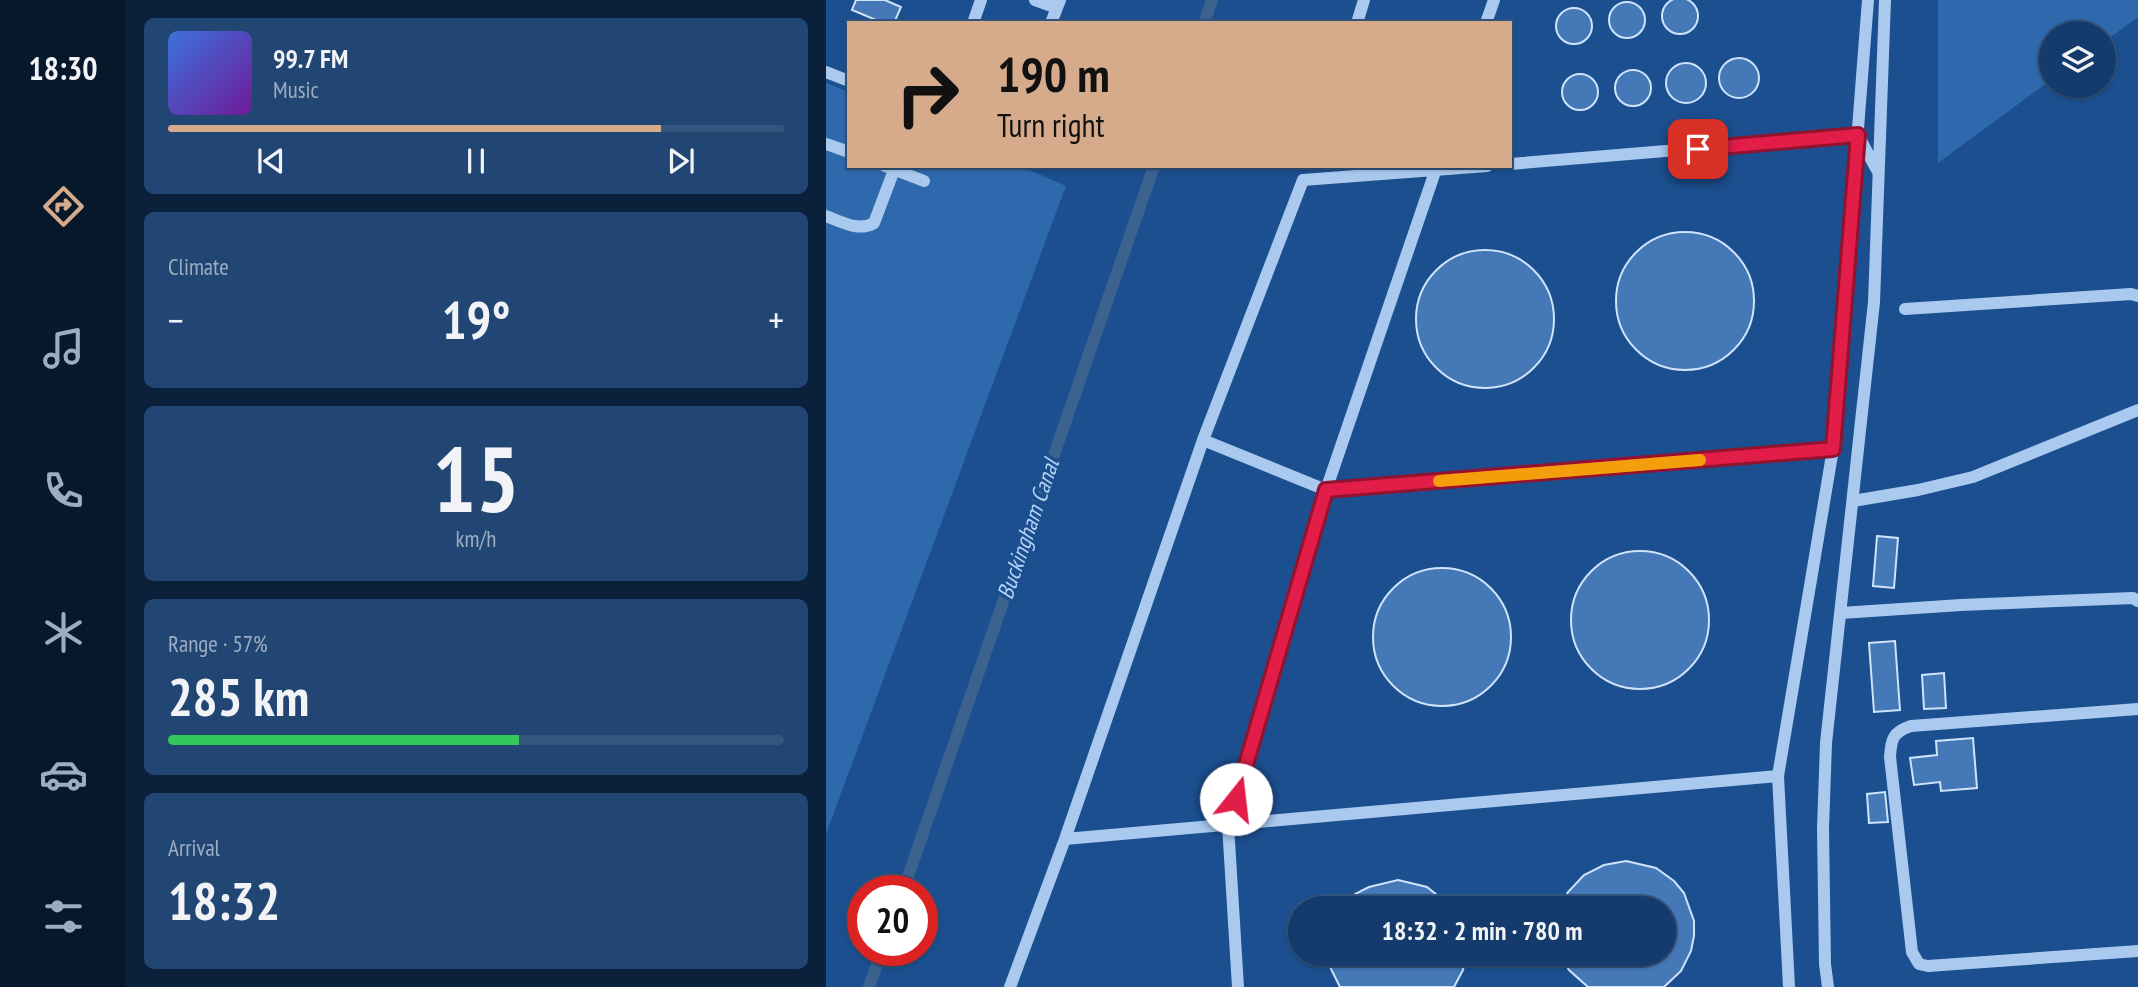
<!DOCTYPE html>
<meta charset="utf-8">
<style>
body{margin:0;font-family:"PT Sans Narrow",sans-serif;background:#214673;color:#f1f3f6;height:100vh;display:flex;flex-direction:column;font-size:26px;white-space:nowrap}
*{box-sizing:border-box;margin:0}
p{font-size:23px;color:#9dadc1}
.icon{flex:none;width:38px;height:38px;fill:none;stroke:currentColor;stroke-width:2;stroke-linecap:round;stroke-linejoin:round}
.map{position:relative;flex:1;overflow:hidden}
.drawer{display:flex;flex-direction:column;gap:18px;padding:18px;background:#0b203b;width:700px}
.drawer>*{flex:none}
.guide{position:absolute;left:21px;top:21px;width:665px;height:147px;border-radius:0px;box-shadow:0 2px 5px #0004,0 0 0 2px #33557e;background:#d6ab8b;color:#111;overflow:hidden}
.fabs{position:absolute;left:1213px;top:21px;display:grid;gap:14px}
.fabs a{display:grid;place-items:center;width:77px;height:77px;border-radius:50%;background:#143b6b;box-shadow:0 2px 5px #0004,0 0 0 2px #33557e;font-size:35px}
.speed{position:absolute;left:21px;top:875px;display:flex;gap:14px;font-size:35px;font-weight:700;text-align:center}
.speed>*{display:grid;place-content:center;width:91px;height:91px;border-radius:50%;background:#143b6b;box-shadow:0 2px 5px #0004,0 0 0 2px #33557e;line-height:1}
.speed .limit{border:10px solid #d22;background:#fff;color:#111}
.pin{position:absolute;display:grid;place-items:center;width:60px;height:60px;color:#fff;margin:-30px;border-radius:14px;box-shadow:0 4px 10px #0006}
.me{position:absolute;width:77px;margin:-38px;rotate:16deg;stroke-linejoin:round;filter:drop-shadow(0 0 5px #0008)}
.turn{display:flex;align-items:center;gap:24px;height:147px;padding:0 35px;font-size:32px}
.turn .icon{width:91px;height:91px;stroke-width:2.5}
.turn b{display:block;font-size:49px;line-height:60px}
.big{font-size:52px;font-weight:700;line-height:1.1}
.drawer .card{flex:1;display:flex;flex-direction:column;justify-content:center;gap:10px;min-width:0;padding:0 24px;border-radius:10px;background:#214673}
.drawer .dial{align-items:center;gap:0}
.dial b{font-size:91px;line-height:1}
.song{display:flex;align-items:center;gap:21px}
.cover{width:84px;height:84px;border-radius:10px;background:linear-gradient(135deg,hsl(220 70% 55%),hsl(280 70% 35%))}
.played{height:7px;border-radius:4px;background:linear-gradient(90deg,#d6ab8b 80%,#33557e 80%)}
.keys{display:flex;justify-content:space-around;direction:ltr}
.heat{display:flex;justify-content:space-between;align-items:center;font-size:38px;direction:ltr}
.charge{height:10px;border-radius:5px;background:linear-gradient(90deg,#34c759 57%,#33557e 0)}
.trip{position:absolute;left:462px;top:896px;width:388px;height:70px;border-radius:35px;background:#143b6b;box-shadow:0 2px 5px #0004,0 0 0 2px #33557e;font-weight:700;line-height:70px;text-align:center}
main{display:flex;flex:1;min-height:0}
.menu{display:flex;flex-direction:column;width:126px;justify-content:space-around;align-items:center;background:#08182b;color:#9dadc1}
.menu .icon{width:49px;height:49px}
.menu .on{color:#d6ab8b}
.menu b{font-size:32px;color:#f1f3f6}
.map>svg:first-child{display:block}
.green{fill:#2e69ad}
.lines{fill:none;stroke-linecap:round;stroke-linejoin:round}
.canal{stroke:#3c6290;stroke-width:12}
.building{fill:#4478b7;stroke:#cfe3fa;stroke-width:2}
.minor{stroke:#a9c9ee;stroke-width:12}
.route-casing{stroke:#92132f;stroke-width:18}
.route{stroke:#e11d48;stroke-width:12}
.slow{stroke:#f59e0b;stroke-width:12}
.labels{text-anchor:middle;stroke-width:7;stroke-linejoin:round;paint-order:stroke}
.water-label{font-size:23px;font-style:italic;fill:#b5d3f5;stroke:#1b4f8f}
</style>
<main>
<nav class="menu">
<b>18:30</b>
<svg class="icon on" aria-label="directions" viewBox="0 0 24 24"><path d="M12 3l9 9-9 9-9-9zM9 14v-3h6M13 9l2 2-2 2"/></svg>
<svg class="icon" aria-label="music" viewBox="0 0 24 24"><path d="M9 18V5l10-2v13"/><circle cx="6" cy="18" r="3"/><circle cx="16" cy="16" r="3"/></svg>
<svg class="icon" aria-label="phone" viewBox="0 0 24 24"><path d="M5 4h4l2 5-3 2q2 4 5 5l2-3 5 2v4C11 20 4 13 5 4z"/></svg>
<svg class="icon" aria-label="climate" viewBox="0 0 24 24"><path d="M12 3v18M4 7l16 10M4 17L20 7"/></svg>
<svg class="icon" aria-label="car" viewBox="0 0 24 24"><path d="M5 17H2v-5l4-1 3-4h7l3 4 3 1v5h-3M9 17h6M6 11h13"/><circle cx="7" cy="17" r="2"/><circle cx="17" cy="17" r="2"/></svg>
<svg class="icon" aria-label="filters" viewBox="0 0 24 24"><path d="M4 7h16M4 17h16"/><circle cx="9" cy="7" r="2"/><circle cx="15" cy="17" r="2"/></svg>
</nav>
<section class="drawer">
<div class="card">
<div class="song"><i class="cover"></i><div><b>99.7 FM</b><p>Music</p></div></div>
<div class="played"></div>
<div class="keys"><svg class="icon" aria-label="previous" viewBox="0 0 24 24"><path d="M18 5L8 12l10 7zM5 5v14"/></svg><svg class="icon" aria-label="pause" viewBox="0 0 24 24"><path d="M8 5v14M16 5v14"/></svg><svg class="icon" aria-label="next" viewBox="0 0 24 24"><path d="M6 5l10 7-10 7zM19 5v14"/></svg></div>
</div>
<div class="card"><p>Climate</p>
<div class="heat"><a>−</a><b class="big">19°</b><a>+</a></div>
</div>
<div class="card dial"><b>15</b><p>km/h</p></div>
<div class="card"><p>Range · 57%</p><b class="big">285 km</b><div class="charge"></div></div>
<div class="card"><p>Arrival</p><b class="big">18:32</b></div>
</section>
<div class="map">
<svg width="1312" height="987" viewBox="0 0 1312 987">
<rect width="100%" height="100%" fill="#1b4f8f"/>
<!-- green -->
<path class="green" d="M 1112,0 L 1312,0 L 1312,17 L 1278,42 L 1278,33 L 1225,33 L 1225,80 L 1112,163 Z
M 0,83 L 23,92 L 23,166 L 194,166 L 240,186 L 0,834 Z"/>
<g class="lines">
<!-- canal -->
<path class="canal" d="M 378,23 L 386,0
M 77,891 L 328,166
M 43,987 L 56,950"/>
</g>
<!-- building -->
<path class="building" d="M836 16a18 18 0 1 1 36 0a18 18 0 1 1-36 0Z
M 30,0 L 59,0 L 75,7 L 68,23 L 57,23 L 26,10 Z
M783 20a18 18 0 1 1 36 0a18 18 0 1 1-36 0Z
M730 26a18 18 0 1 1 36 0a18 18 0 1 1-36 0Z
M893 78a20 20 0 1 1 40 0a20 20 0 1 1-40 0Z
M840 83a20 20 0 1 1 40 0a20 20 0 1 1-40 0Z
M789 88a18 18 0 1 1 36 0a18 18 0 1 1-36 0Z
M736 92a18 18 0 1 1 36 0a18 18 0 1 1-36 0Z
M790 301a69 69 0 1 1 138 0a69 69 0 1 1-138 0Z
M590 319a69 69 0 1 1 138 0a69 69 0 1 1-138 0Z
M 1051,536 L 1072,538 L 1068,588 L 1047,586 Z
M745 620a69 69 0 1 1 138 0a69 69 0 1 1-138 0Z
M547 637a69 69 0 1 1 138 0a69 69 0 1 1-138 0Z
M 1069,641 L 1074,710 L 1048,712 L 1043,643 Z
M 1118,673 L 1120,708 L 1098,709 L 1096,675 Z
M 1147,738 L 1151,788 L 1115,791 L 1114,782 L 1088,785 L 1084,758 L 1111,755 L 1110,741 Z
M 1059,792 L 1062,822 L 1043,823 L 1041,794 Z
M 800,861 L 830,868 L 848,881 L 858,893 L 868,921 L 868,936 L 865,951 L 855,971 L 838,987 L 762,987 L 743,970 L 734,954 L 838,954 L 838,908 L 734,908 L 742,892 L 758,875 L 778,865 Z
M 572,880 L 601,887 L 627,908 L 515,908 L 529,894 L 543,887 Z
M 502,954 L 640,954 L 637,970 L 628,987 L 514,987 L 505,969 Z"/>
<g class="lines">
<!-- minor -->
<path class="minor" d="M 209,0 L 231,8
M 147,23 L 155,0
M 225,23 L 234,0
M 531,23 L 538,0
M 660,23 L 668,0
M 0,72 L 23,81
M 0,144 L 23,152
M 684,164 L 1032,135 L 1052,172
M 59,166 L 98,181
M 0,216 C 16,222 33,232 48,223 L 68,170
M 1079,309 L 1305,294 L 1312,296
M 377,440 L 500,490 L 1007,449
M 1027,501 L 1092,490 L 1147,477 L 1312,410
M 1015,613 L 1135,605 L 1307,598 L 1312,601
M 1312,709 L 1085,726 C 1067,732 1065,739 1064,757 L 1086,952 L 1093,964 L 1102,966 L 1312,951
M 239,839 L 952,776
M 184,987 L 239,839 L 377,440 L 477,180 L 661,166
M 412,987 L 402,825 L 500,490 L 611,166
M 963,987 L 952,776 L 1007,449 L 1042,0
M 1002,987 L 999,964 L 997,829 L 1000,743 L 1048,302 L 1059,0"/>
</g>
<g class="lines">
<!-- route casing -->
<g class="route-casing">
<path id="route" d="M 410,799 L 500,490 L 1007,449 L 1032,135 L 872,149"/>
</g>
<!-- route -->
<use href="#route" class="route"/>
<!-- slow -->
<path class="slow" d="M 613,481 L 874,460"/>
</g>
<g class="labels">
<!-- water labels -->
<g class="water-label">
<text transform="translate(202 529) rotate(-71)" y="8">Buckingham Canal</text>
</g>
</g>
</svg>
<div class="fabs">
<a><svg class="icon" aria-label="layers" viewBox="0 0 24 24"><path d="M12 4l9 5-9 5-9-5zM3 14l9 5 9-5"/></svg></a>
</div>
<div class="speed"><div class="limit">20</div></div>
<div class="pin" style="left:872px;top:149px;background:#d93025"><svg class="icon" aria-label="arrive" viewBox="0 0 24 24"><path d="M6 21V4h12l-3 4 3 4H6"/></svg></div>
<svg class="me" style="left:410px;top:799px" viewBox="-20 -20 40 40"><circle r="19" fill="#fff"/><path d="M0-13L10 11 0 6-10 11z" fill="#e11d48"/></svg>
<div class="trip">18:32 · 2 min · 780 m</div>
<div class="guide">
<div class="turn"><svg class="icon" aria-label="right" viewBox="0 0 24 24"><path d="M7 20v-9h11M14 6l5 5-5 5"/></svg><div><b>190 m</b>Turn right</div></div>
</div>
</div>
</main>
